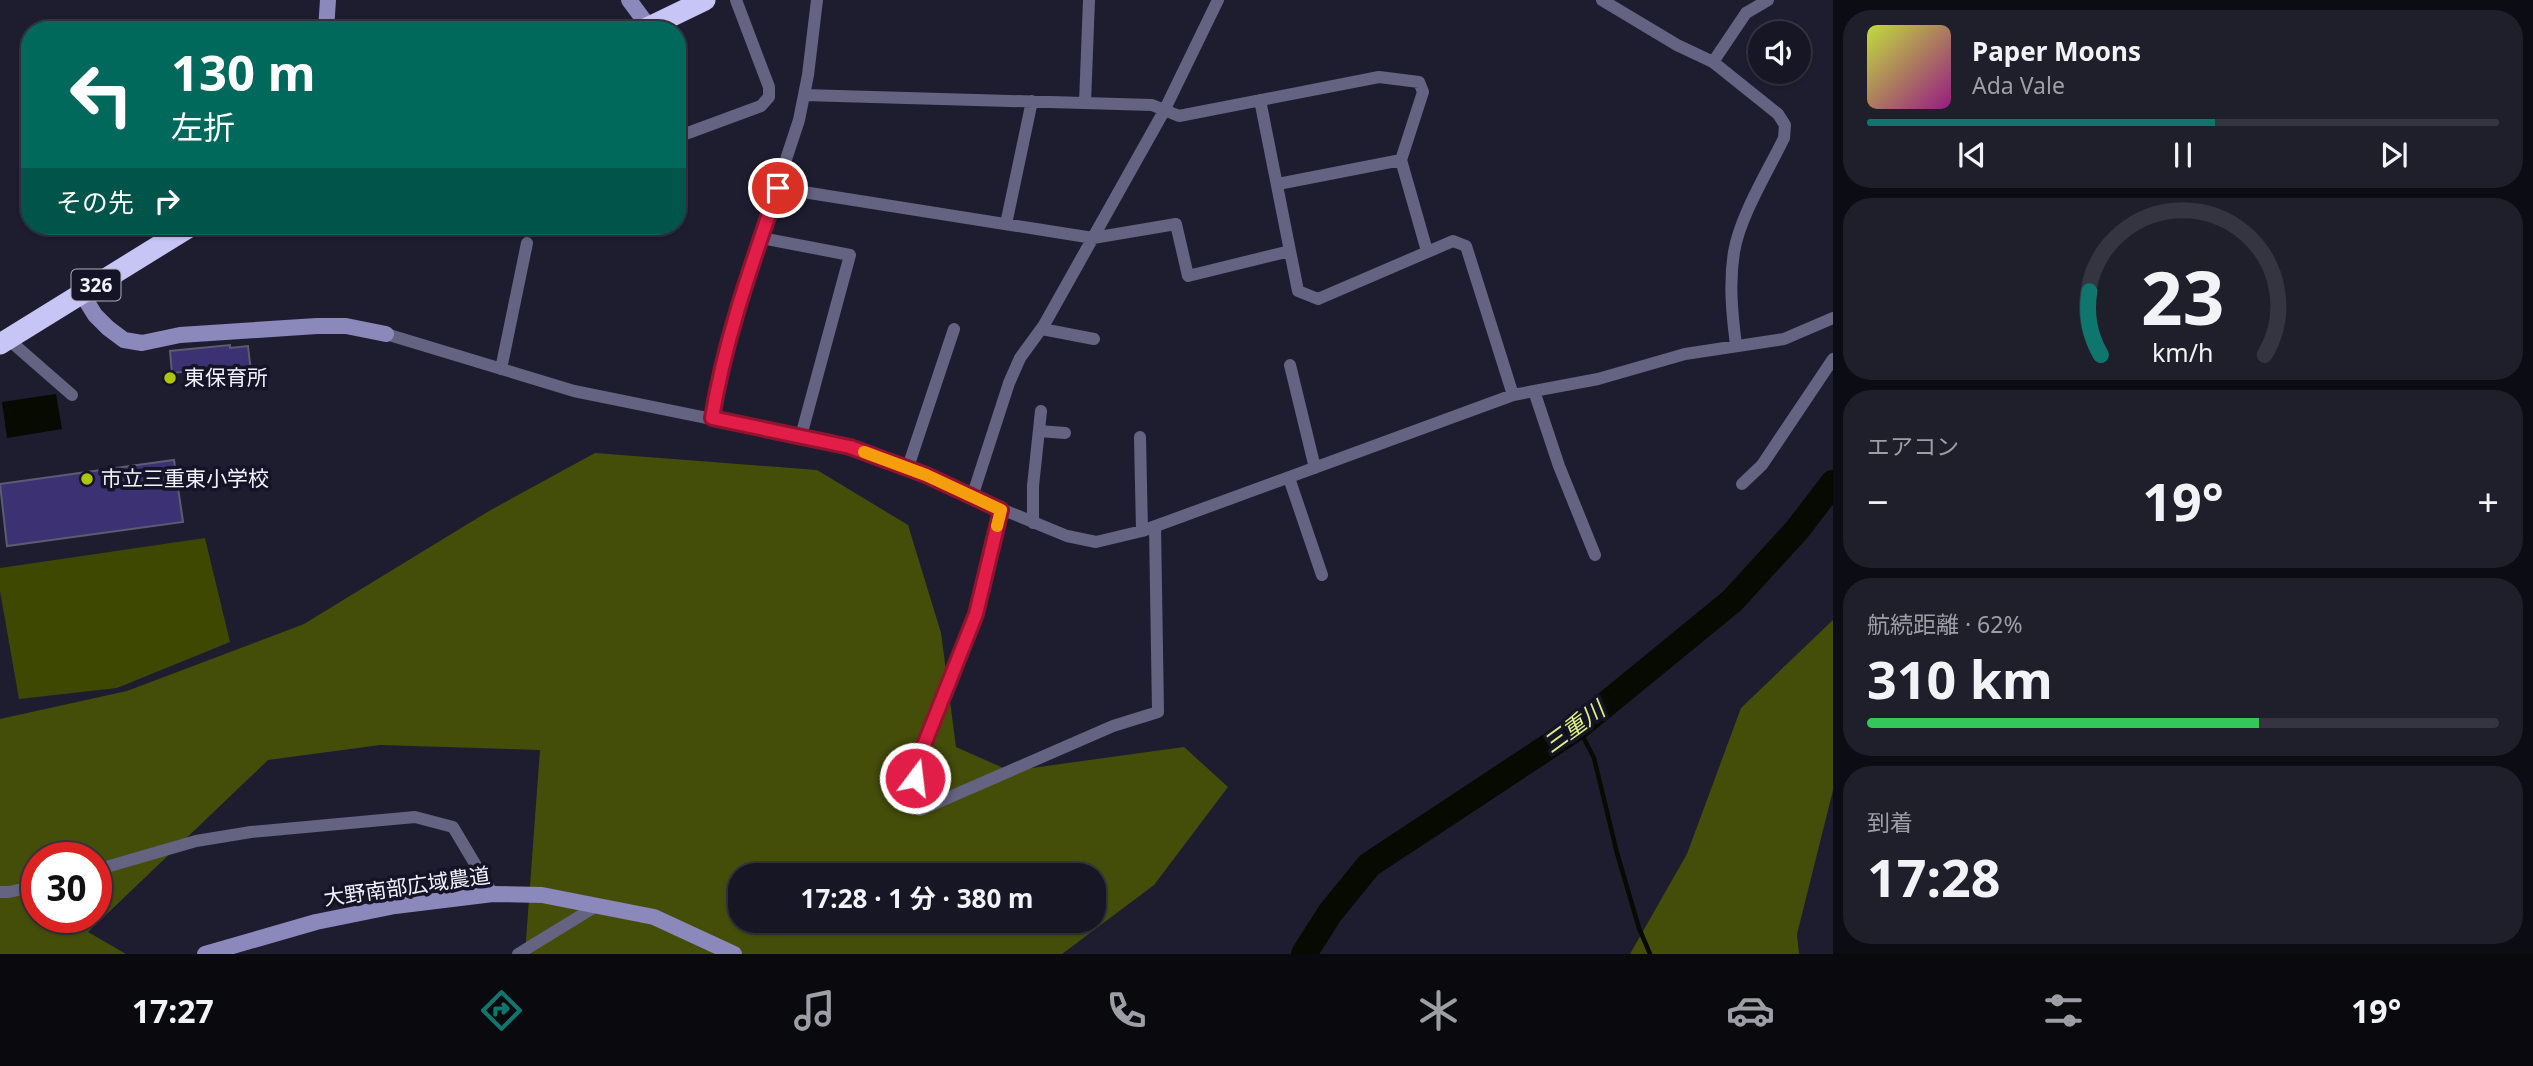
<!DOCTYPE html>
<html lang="ja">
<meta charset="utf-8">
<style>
body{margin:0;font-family:"Noto Sans","Noto Sans JP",sans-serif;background:#1f1f2c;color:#f1f3f6;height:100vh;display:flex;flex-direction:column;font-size:26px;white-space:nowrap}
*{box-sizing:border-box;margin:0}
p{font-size:23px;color:#9e9fa6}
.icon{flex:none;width:38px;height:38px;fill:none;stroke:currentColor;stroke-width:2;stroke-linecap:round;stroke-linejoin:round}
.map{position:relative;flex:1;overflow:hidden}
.drawer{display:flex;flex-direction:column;gap:10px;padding:10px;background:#0c0c14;width:700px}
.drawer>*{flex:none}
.hud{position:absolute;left:21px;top:21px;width:665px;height:214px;border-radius:28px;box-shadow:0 2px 5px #0004,0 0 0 2px #353541;background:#00695c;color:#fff;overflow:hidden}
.buttons{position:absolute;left:1748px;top:21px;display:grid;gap:14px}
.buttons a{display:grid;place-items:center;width:63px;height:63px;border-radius:50%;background:#161624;box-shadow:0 2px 5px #0004,0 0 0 2px #353541;font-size:35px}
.speed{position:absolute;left:21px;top:842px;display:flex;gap:14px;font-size:35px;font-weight:700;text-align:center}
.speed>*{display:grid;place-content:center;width:91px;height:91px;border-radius:50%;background:#161624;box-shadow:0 2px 5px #0004,0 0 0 2px #353541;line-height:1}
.speed .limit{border:10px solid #d22;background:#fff;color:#111}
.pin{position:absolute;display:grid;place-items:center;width:60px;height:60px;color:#fff;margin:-30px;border:4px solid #fff;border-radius:50%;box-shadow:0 2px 7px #0007}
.me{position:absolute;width:77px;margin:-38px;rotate:15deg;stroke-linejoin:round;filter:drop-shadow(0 0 5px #0008)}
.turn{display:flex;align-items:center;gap:24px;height:147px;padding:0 35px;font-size:32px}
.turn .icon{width:91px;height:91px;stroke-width:2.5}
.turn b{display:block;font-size:49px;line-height:60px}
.then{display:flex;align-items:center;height:66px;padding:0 35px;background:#0003;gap:14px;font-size:26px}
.big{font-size:52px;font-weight:700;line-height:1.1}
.drawer .card{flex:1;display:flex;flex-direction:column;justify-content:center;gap:10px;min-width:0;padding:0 24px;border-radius:28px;background:#1f1f2c}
.drawer .dial{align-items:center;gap:0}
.dial svg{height:182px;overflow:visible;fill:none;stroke:#353541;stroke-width:7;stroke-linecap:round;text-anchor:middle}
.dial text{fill:#f1f3f6;stroke:none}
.song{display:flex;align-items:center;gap:21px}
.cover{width:84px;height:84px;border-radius:10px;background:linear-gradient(135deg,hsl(70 70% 55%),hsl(310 70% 35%))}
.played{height:7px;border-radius:4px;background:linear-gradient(90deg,#0f766e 55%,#353541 55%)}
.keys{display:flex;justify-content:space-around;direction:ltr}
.heat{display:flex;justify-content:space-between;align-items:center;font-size:38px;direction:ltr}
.charge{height:10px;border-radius:5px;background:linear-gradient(90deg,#34c759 62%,#353541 0)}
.trip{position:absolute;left:728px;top:863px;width:378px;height:70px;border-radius:28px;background:#161624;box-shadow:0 2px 5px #0004,0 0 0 2px #353541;font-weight:700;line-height:70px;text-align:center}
.tab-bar{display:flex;height:112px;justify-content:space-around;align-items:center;background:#09090e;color:#9e9fa6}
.tab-bar .icon{width:49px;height:49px}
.tab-bar .on{color:#0f766e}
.tab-bar b{font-size:32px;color:#f1f3f6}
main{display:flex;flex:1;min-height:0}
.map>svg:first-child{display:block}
.green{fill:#3f4800}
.forest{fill:#454e09;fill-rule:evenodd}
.water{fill:#070a00}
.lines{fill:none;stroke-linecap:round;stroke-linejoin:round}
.stream{stroke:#070a00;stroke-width:4.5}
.river{stroke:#070a00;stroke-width:26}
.building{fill:#3b3173;stroke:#5c5b71;stroke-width:2}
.street{stroke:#646382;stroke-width:12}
.secondary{stroke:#8b88bb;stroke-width:16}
.highway{stroke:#c7c5f5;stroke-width:21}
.route-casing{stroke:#92132f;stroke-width:18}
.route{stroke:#e11d48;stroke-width:12}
.slow{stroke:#f59e0b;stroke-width:12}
.poi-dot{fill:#afc505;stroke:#151426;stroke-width:2.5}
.labels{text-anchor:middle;stroke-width:7;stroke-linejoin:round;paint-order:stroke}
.shield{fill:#151426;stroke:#b0afbe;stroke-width:2}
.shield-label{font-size:19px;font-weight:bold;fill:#f2f1ff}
.poi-label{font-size:21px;fill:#f2f1ff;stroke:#151426;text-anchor:start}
.street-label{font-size:21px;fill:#f2f1ff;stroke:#151426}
.water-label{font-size:23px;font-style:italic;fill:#ddf180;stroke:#151426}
</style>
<main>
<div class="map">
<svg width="1833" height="954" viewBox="0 0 1833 954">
<rect width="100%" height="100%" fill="#1e1d30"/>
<!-- green -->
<path class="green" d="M 205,538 L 230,642 L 117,688 L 19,699 L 0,591 L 0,568 Z"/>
<!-- forest -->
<path class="forest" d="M 595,453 L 817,470 L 908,525 L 941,633 L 956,747 L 1010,771 L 1184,747 L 1228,787 L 1154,885 L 1062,954 L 525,954 L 540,750 L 380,745 L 268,760 L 88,932 L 126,954 L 0,954 L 0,719 L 127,691 L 304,624 L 489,511 ZM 37,858 L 96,858 L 96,917 L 37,917 ZM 740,875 L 1094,875 L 1094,920 L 740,920 Z
M 1833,620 L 1833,790 L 1797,934 L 1799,954 L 1630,954 L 1687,854 L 1741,708 Z"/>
<!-- water -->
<path class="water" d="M 56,394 L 62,429 L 7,438 L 2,402 Z"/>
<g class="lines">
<!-- stream -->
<path class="stream" d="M 1578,727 L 1594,758 L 1617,853 L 1639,928 L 1650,954"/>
<!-- river -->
<path class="river" d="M 1304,954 L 1330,913 L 1369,865 L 1578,727 L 1732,601 L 1797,530 L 1833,483"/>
</g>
<!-- building -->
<path class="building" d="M 230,345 L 230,348 L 248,346 L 251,372 L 201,374 L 201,370 L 172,373 L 170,351 Z
M 174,460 L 183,522 L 7,546 L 0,484 Z"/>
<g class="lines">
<!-- street -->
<path class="street" d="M 1602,0 L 1677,45 L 1713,62 L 1778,114 L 1785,125 L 1784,138 C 1768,171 1740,216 1734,252 C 1729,283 1732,314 1736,345
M 1713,62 L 1746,13 L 1768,0
M 804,95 L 1152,105 L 1179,116 L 1379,77 L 1419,82 L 1423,92 L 1401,160 L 1427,251
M 1260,100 L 1298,291 L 1318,299 L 1453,241 L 1466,246 L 1513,395
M 1085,103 L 1089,0
M 677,137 L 761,106 L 769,97 L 769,87 L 736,0
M 1278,184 L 1401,160
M 778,188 L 1093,238 L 1176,224 L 1188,276 L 1290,251
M 1006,224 L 1032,101
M 761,238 L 850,255 L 801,436
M 1042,329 L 1094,339
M 386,334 L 574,391 L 850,447 L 908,467 L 972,497 L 1067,536 L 1096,542 L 1142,531 L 1513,395 L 1598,379 L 1685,354 L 1784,339 L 1833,318
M 9,340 L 72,395
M 1290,365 L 1315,468
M 501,369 L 527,243
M 1534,391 L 1559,466 L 1595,555
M 712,418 L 719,373 L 732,323 L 799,120 L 808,75 L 817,0
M 1039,431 L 1065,433
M 1140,437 L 1142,531
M 908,467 L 954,329
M 1289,478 L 1322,575
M 1742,484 L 1762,465 L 1833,359
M 972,497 L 1009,383 L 1020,358 L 1044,325 L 1164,111 L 1218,0
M 1001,510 L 976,614 L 920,755 C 917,770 909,797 920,810 L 1113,726 L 1158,712 L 1155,526
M 1033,523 L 1033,486 L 1041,411
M 96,870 L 196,841 L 251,832 L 415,817 L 453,827 L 493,894
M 0,892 L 9,892 L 37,886
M 518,954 L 598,905"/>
<!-- secondary -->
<path class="secondary" d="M 629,0 L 649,27
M 326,30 L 328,0
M 82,294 L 95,315 L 108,328 L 124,340 L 142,343 L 180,335 L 317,326 L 346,326 L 386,334
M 205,954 L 316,922 L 395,906 L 493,894 L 542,895 L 654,917 L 734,954"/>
<!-- highway -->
<path class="highway" d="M 643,30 L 705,0
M 0,344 L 191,226"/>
</g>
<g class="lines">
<!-- route casing -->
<g class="route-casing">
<path id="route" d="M 778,188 C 752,264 725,338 712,418 L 850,447 L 926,475 L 1001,510 L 976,614 L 920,755 L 915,778"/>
</g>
<!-- route -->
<use href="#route" class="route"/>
<!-- slow -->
<path class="slow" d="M 864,452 L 926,475 L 1001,510 L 997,526"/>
</g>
<!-- markers -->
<g class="poi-dot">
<circle cx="170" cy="378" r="7"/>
<circle cx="87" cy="479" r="7"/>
</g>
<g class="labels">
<!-- shield labels -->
<rect class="shield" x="71.5" y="269.5" width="49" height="31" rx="5"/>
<g class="shield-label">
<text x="96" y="292">326</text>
</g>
<!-- poi labels -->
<g class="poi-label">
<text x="184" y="385">東保育所</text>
<text x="101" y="486">市立三重東小学校</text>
</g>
<!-- street labels -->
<g class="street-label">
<text transform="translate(407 887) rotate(-8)" y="7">大野南部広域農道</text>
</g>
<!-- water labels -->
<g class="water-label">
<text transform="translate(1574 727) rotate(-36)" y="8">三重川</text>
</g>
</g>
</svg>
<div class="buttons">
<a><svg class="icon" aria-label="sound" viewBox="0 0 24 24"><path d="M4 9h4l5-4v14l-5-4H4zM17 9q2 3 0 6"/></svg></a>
</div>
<div class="speed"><div class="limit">30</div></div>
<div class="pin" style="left:778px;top:188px;background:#d93025"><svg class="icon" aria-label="arrive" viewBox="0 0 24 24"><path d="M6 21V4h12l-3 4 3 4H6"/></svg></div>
<svg class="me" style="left:915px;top:778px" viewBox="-20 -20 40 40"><circle r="17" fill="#e11d48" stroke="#fff" stroke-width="3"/><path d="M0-11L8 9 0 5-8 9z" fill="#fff"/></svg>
<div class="trip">17:28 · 1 分 · 380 m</div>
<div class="hud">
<div class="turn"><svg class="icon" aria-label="left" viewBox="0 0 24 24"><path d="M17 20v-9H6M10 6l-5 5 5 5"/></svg><div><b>130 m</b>左折</div></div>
<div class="then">その先<svg class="icon" aria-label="right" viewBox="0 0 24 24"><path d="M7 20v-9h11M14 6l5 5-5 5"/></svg></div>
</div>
</div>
<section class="drawer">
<div class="card">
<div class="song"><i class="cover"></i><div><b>Paper Moons</b><p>Ada Vale</p></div></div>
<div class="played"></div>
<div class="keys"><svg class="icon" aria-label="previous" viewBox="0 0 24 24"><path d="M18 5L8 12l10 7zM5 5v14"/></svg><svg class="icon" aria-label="pause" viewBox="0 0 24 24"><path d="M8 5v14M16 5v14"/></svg><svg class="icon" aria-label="next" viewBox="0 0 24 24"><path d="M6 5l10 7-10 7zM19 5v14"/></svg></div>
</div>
<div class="card dial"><svg viewBox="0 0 100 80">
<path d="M14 69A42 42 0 1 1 86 69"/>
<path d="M14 69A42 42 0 0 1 9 41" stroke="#0f766e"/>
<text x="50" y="56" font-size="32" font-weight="700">23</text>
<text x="50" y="72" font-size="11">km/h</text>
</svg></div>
<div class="card"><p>エアコン</p>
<div class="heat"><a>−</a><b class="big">19°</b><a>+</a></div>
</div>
<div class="card"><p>航続距離 · 62%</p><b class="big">310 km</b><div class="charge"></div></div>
<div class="card"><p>到着</p><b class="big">17:28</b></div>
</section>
</main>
<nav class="tab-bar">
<b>17:27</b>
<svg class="icon on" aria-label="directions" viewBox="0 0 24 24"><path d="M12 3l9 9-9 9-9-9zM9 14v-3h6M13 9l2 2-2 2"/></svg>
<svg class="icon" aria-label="music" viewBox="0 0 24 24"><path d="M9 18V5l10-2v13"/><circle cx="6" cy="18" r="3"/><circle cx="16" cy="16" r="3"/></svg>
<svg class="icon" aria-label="phone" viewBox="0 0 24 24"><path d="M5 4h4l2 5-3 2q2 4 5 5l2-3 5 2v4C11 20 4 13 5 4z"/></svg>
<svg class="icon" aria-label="climate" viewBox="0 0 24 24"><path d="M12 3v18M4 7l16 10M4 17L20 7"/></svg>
<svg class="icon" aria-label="car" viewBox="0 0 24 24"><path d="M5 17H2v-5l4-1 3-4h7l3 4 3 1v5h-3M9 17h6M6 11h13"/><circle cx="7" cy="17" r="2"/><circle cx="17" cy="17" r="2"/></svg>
<svg class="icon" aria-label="filters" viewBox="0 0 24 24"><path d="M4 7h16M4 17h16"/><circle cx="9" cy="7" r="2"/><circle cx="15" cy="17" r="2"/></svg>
<b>19°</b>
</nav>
